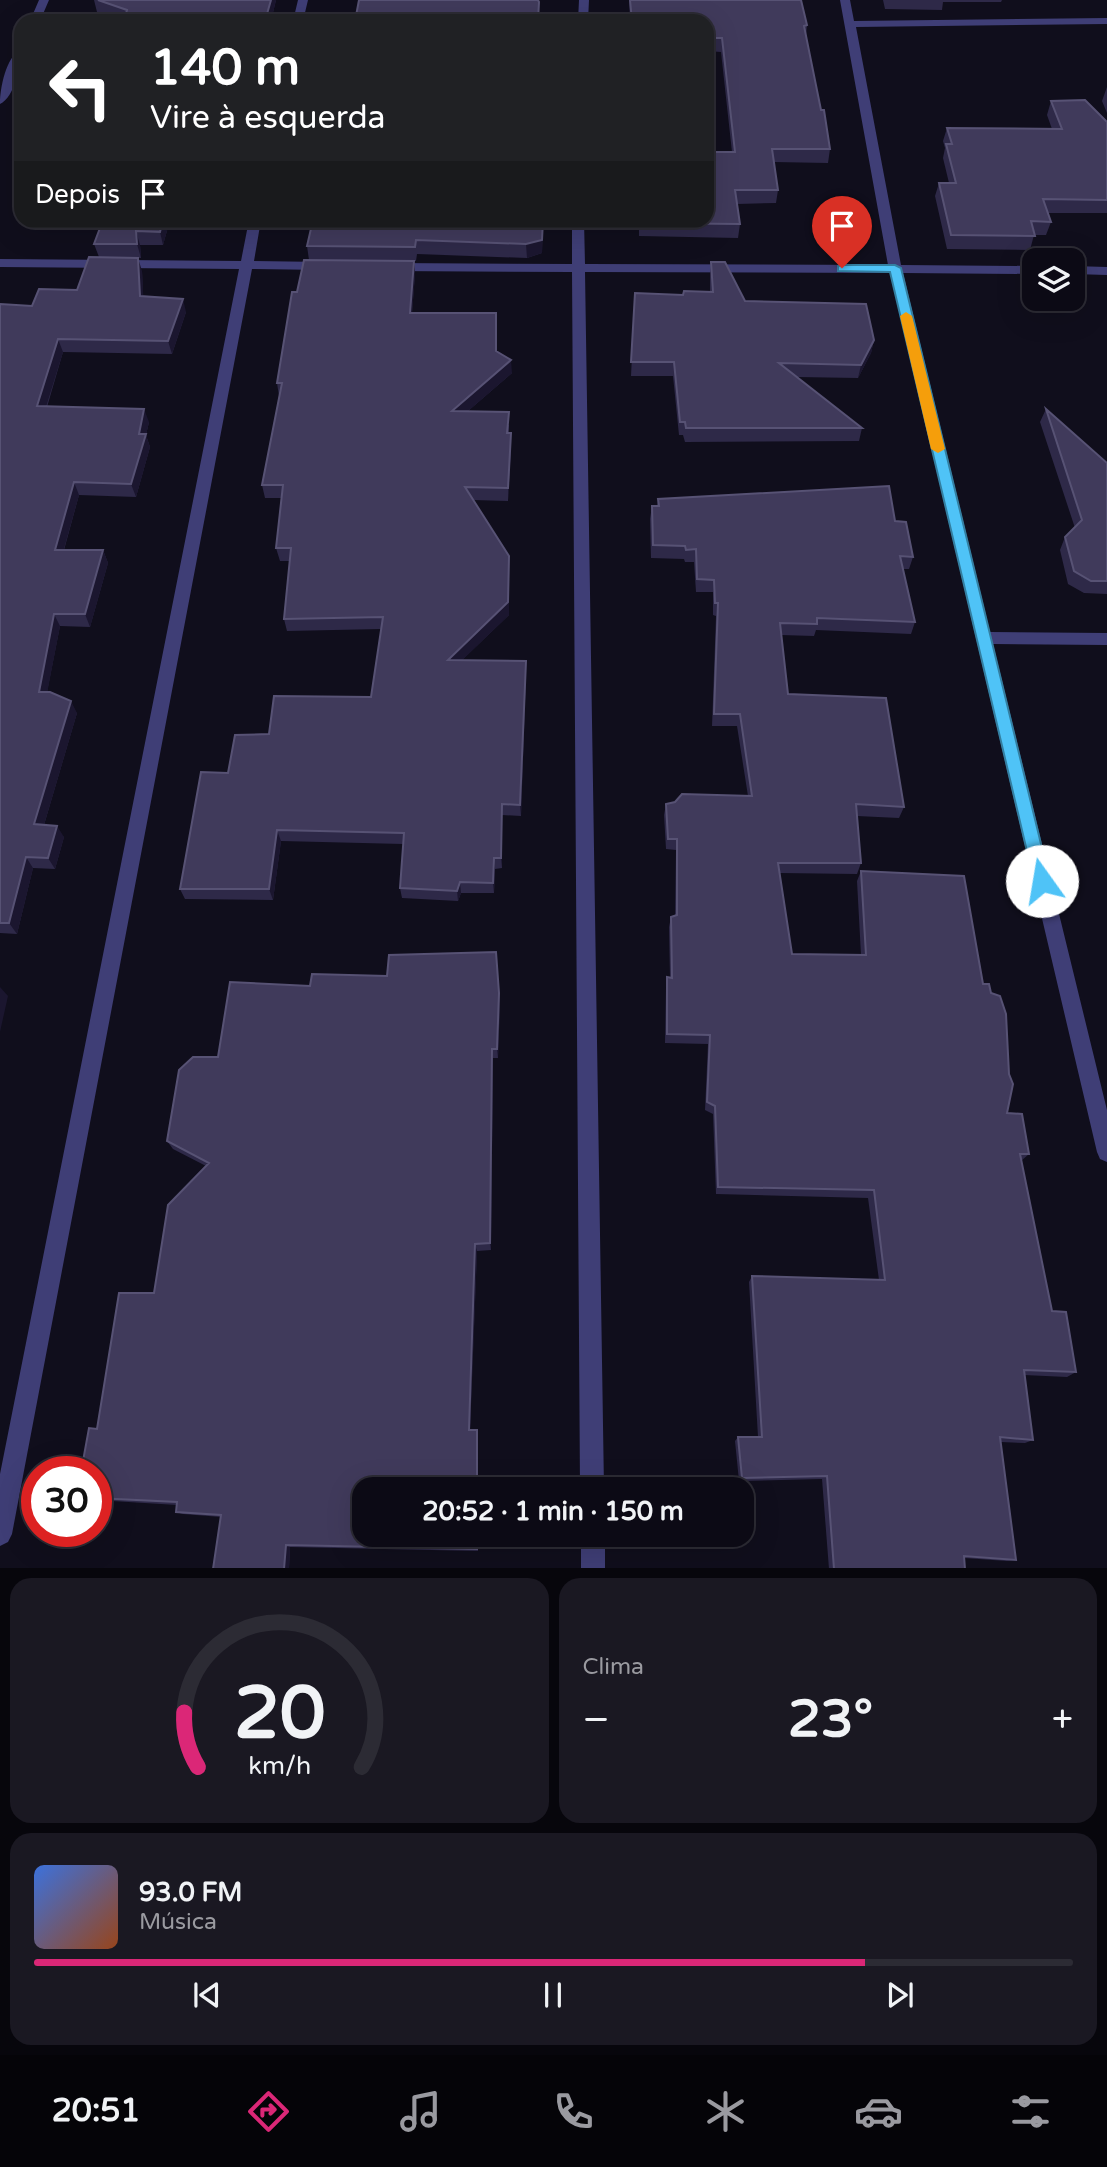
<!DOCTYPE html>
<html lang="pt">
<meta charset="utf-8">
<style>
body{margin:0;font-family:"Varela Round",sans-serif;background:#1a1822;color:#f1f3f6;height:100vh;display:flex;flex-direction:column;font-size:26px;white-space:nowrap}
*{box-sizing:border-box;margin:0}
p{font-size:23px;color:#9a9aa0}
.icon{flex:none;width:38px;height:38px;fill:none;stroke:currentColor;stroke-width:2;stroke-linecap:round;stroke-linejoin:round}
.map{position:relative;height:1568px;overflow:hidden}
.sheet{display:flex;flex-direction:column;gap:10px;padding:10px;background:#07060c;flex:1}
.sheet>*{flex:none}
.banner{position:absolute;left:14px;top:14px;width:700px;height:214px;border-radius:21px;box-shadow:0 7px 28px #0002,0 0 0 2px #2c2b34;background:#202124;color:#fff;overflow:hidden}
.controls{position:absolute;left:1022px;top:248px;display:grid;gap:14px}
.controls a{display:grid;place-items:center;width:63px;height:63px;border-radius:14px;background:#0c0a15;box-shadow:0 7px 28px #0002,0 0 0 2px #2c2b34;font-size:35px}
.speed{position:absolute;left:21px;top:1456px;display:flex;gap:14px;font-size:35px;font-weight:700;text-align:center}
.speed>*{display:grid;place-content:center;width:91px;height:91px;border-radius:50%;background:#0c0a15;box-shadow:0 7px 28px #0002,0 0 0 2px #2c2b34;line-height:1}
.speed .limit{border:10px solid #d22;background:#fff;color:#111}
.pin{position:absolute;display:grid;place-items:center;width:60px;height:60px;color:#fff;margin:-72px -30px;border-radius:50% 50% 50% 0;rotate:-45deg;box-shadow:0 0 7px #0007}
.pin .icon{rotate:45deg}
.me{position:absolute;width:77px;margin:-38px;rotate:347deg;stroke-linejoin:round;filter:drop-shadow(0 0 5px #0008)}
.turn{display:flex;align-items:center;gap:24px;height:147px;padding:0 21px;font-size:32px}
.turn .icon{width:91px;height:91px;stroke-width:2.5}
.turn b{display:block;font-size:49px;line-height:60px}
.then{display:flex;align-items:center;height:66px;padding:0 21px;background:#0003;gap:14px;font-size:26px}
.big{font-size:52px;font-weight:700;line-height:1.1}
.sheet .tile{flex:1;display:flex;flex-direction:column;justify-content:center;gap:10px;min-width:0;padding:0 24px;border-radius:21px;background:#1a1822}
.sheet .dial{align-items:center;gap:0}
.dial svg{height:182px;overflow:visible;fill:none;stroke:#2c2b34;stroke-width:7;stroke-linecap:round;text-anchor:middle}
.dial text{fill:#f1f3f6;stroke:none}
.song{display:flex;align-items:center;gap:21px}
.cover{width:84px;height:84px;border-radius:10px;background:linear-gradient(135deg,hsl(220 70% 55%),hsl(20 70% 35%))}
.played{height:7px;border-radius:4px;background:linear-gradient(90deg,#db2777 80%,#2c2b34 80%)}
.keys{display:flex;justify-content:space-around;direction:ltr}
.heat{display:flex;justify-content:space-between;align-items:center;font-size:38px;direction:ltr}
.sheet .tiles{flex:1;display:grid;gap:10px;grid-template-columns:1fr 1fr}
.tile:last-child{grid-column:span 2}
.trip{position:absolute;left:352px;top:1477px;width:402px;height:70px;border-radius:21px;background:#0c0a15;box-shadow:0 7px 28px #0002,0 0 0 2px #2c2b34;font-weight:700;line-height:70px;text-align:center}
.tabs{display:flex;height:112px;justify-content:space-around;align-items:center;background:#050408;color:#9a9aa0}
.tabs .icon{width:49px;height:49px}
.tabs .selected{color:#db2777}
.tabs b{font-size:32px;color:#f1f3f6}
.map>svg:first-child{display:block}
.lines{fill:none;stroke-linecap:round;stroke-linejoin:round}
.minor{fill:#3f3e76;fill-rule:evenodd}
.wall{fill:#2e2948}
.shaded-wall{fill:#1b162f}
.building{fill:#403a5b;stroke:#575274;stroke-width:2}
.route{fill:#4fc3f7;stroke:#337fa1;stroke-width:2}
.slow{fill:#f59e0b}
</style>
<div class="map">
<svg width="1107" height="1569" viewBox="0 0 1107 1569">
<rect width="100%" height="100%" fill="#100e1c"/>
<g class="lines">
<!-- minor -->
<path class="minor" d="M 39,0 L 49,0 L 40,21 L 30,21 Z
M 298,0 L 308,0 L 303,21 L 293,21 Z
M 579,0 L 589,0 L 588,21 L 578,21 Z
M 840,0 L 850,0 L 854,21 L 1107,18 L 1107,24 L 856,27 L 901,265 L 1034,266 L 1034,274 L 903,273 L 990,632 L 1107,633 L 1107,645 L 993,644 L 1107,1110 L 1107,1162 L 1100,1159 L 1097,1152 L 890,273 L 585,272 L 604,1489 L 580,1489 L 572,272 L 390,271 L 383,267 L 390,263 L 572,264 L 572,220 L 584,220 L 585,264 L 888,265 Z
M 21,49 C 21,65 15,97 0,104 C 0,88 6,57 21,49 Z
M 249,220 L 261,220 L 254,261 L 324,262 L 331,266 L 324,270 L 252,269 L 12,1534 L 8,1542 L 0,1546 L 0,1474 L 239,269 L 0,267 L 0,259 L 241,261 Z
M 1073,266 L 1107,267 L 1107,275 L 1073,274 Z
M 581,1535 L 605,1535 L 605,1569 L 581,1569 Z"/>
</g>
<!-- wall -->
<path class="wall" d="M 94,0 L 276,0 L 271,21 L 123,21 L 97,12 Z
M 629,0 L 801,0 L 807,25 L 806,36 L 821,110 L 830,149 L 828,163 L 774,162 L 778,190 L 776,203 L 737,204 L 740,224 L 738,238 L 639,236 L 639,220 L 707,220 L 732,152 L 721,52 L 707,51 L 707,21 L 630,21 Z
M 883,0 L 1002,0 L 1001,2 L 943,2 L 942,10 L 885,9 Z
M 1107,87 L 1107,113 L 1102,101 Z
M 1051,101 L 1107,122 L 1107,213 L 1048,213 L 1051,222 L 1046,235 L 1034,235 L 1030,250 L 947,249 L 935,196 L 939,183 L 949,183 L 943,158 L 945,148 L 943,141 L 947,128 L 1052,129 L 1047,115 Z
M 170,220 L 163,245 L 140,245 L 141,258 L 99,257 L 94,244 Z
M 543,220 L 542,253 L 527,258 L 417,254 L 416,261 L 414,261 L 415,274 L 412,313 L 496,313 L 497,352 L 512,373 L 468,411 L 509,425 L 509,433 L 511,446 L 508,501 L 473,500 L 509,556 L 509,615 L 462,660 L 526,673 L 521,816 L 502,815 L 502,868 L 495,869 L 494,893 L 461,893 L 458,901 L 402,898 L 400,888 L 403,844 L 281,841 L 273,900 L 185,899 L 180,889 L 228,773 L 269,734 L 371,697 L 381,629 L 287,631 L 284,619 L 290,561 L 280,561 L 276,548 L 281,498 L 265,498 L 262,485 L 279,396 L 277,383 L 297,292 L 309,260 L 307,246 Z
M 711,262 L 745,301 L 874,340 L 871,353 L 858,378 L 797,377 L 862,428 L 859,441 L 685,442 L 683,435 L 679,435 L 673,376 L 631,376 L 635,293 L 683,295 L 710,292 L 710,276 Z
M 142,271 L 143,296 L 186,312 L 172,354 L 63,352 L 47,407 L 149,422 L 146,435 L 150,447 L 136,497 L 79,495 L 64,550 L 103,550 L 108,563 L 90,627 L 60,626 L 47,692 L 77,713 L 44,825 L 64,837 L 55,869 L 33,868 L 17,934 L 0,933 L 0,304 L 32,306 Z
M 1046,409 L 1107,463 L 1107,594 L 1084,593 L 1068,584 L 1060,550 L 1065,537 L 1075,528 L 1040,422 Z
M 658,499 L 895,521 L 913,557 L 909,569 L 903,569 L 915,622 L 911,634 L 816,630 L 814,636 L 781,635 L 788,694 L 904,807 L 899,818 L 857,816 L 861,863 L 857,874 L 780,873 L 792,954 L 861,955 L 857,881 L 861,871 L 983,984 L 1007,1113 L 1029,1154 L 1021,1161 L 1052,1311 L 1076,1372 L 1067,1377 L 1024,1375 L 1033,1440 L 1025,1443 L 1001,1442 L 1016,1560 L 1007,1561 L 964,1558 L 965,1569 L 829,1569 L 822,1479 L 739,1481 L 735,1441 L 738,1437 L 758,1437 L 749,1282 L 752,1276 L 879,1280 L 868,1198 L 716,1194 L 713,1114 L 705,1110 L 708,1044 L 665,1043 L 666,987 L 667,977 L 670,978 L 669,927 L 671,917 L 675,916 L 676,850 L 666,849 L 664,815 L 666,804 L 748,796 L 737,726 L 712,726 L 716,616 L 713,615 L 713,592 L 696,592 L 694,562 L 685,562 L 684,559 L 651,558 L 650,519 L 652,506 L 657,506 Z
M 496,952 L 500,1003 L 498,1058 L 493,1058 L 491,1250 L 477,1251 L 470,1430 L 478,1434 L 478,1489 L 364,1489 L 478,1535 L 478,1551 L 290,1547 L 289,1569 L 213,1569 L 221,1517 L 183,1514 L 176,1512 L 177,1505 L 96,1500 L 97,1429 L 206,1166 L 173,1149 L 167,1141 L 218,1057 L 310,986 L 387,976 Z"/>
<!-- shaded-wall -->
<path class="shaded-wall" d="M 271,0 L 276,0 L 271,21 L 265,21 Z
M 163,220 L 170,220 L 163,245 L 160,232 Z
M 543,220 L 542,253 L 527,258 L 526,244 Z
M 136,231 L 140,245 L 141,258 L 137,244 Z
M 138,258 L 142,271 L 144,309 L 140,296 Z
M 414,261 L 415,274 L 411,327 L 410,313 Z
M 183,299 L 186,312 L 172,354 L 168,341 Z
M 58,339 L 63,352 L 42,420 L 37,406 Z
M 874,340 L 871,353 L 858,378 L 861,365 Z
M 511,360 L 512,373 L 453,424 L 452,411 Z
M 144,409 L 149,422 L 146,435 L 150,447 L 136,497 L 131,484 L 139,434 Z
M 511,433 L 511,446 L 508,501 L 508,488 Z
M 74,482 L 79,495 L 60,563 L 55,550 Z
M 103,550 L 108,563 L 90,627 L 85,614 Z
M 509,556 L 509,615 L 450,672 L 448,660 Z
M 54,614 L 60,626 L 45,704 L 39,692 Z
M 526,661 L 526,673 L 521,816 L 520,805 Z
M 71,701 L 77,713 L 41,835 L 34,824 Z
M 502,804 L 502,868 L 501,858 Z
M 57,826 L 64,837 L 55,869 L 48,858 Z
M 277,830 L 281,841 L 273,900 L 269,889 Z
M 26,857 L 33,868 L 17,934 L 9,923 Z
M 494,858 L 495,869 L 494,893 L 493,883 Z
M 460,882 L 461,893 L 458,901 L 457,891 Z
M 0,987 L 8,996 L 0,1032 Z
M 499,993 L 500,1003 L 498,1058 L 497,1049 Z
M 492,1049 L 493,1058 L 491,1250 L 490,1243 Z
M 475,1244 L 477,1251 L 470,1434 L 469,1430 Z
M 477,1430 L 478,1434 L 478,1489 L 477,1489 Z
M 286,1545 L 290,1547 L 289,1569 L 284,1569 Z"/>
<!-- building -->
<path class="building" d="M 98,0 L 271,0 L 265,21 L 124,21 L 127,10 Z
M 359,0 L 538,0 L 539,2 L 538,21 L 355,21 Z
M 630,0 L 801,0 L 807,25 L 804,26 L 821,110 L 824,110 L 830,149 L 772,149 L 778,190 L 735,190 L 740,224 L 640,223 L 640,220 L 707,220 L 707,152 L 735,152 L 722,38 L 707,38 L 707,21 L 632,21 Z
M 1085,100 L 1107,122 L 1107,200 L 1043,199 L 1051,222 L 1031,221 L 1035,236 L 951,235 L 939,183 L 956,183 L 946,144 L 952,144 L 947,128 L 1062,129 L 1051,101 Z
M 103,220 L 163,220 L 160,232 L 136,231 L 137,244 L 94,244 Z
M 313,220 L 543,220 L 542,240 L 526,244 L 416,240 L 415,247 L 307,246 Z
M 89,257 L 138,258 L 140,296 L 183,299 L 168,341 L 58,339 L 37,406 L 144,409 L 139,434 L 146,434 L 131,484 L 74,482 L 55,550 L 103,550 L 85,614 L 54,614 L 39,692 L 50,692 L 71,701 L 34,824 L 57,826 L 48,858 L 26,857 L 9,923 L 0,923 L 0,304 L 32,306 L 39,289 L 77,290 Z
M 304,260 L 414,261 L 410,313 L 496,313 L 496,351 L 511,360 L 452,411 L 509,412 L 507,433 L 511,433 L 508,488 L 465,487 L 509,556 L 508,602 L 448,660 L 526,661 L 520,805 L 502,804 L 501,858 L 494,858 L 493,883 L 460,882 L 457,891 L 400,888 L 404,833 L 277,830 L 269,889 L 180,889 L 201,772 L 228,773 L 235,735 L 269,734 L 274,696 L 371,697 L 383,617 L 284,619 L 291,548 L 276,548 L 283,485 L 262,485 L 282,383 L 277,383 L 292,292 L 297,292 Z
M 711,262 L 725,262 L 745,301 L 866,304 L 874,340 L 861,365 L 779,363 L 862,428 L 686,428 L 685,422 L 680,422 L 674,362 L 631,362 L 635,293 L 683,295 L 684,291 L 713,292 Z
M 1046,409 L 1107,463 L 1107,581 L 1091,581 L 1074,571 L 1065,537 L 1082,520 Z
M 889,486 L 895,521 L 906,522 L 913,557 L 900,556 L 915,622 L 817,618 L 817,624 L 780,623 L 788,694 L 886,698 L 904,807 L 856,804 L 861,863 L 778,863 L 792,954 L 866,955 L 861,871 L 964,876 L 983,984 L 989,984 L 991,993 L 1000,996 L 1006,1014 L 1009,1074 L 1013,1084 L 1007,1113 L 1022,1114 L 1029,1154 L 1020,1154 L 1052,1311 L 1066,1312 L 1076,1372 L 1024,1370 L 1033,1440 L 1000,1437 L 1016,1560 L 964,1556 L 965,1569 L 834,1569 L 827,1476 L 742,1478 L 738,1437 L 762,1437 L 752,1276 L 885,1280 L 874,1190 L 718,1187 L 715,1106 L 707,1102 L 710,1035 L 667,1034 L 667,977 L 672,978 L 671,917 L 677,915 L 677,839 L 668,839 L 666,804 L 675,802 L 682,794 L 752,796 L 740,714 L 714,714 L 718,603 L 715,603 L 714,580 L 697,579 L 696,549 L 686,550 L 685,546 L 653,545 L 652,506 L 659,506 L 658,499 Z
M 496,952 L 499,993 L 497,1049 L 492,1049 L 490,1243 L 475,1244 L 469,1430 L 477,1430 L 477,1489 L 364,1489 L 364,1535 L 477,1535 L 477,1549 L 286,1545 L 284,1569 L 213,1569 L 221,1515 L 176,1512 L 177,1502 L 96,1498 L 96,1472 L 81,1472 L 89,1428 L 97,1429 L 119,1293 L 154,1293 L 168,1205 L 209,1163 L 167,1141 L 179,1070 L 193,1057 L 218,1057 L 230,982 L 310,986 L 312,974 L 387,976 L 389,955 Z"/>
<!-- route -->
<path class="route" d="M 842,265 L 895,265 L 901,268 L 1050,881 L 1048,887 L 1042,889 L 1036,887 L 1034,881 L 890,272 L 838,271 L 838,266 Z"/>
<!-- slow -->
<path class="slow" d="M 906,312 L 912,316 L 945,449 L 938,453 L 931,449 L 900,316 Z"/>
</svg>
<div class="controls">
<a><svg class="icon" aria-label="layers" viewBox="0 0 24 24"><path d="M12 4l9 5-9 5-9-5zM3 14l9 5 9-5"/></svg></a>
</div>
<div class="speed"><div class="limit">30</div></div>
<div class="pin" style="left:842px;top:268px;background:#d93025"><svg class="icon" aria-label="arrive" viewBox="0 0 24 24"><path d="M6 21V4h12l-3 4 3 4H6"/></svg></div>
<svg class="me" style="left:1042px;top:881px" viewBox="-20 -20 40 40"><circle r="19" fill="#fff"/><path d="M0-13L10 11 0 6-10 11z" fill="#4fc3f7"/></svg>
<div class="trip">20:52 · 1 min · 150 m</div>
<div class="banner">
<div class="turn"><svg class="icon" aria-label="left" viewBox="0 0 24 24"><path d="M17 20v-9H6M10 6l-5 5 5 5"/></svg><div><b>140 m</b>Vire à esquerda</div></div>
<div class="then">Depois<svg class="icon" aria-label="arrive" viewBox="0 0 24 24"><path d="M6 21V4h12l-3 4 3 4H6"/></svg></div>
</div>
</div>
<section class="sheet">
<div class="tiles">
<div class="tile dial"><svg viewBox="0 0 100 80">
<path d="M14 69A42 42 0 1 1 86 69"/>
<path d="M14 69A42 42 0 0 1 8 45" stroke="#db2777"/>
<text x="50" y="56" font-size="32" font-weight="700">20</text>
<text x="50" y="72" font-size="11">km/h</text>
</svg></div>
<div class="tile"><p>Clima</p>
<div class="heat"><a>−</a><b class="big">23°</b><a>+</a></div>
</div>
<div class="tile">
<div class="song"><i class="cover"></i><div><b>93.0 FM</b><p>Música</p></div></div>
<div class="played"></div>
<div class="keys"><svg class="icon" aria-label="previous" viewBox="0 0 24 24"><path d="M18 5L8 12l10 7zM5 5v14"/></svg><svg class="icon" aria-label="pause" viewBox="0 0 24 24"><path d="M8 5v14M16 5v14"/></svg><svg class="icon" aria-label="next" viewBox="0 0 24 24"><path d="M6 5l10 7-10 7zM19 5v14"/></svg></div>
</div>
</div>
</section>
<nav class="tabs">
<b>20:51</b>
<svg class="icon selected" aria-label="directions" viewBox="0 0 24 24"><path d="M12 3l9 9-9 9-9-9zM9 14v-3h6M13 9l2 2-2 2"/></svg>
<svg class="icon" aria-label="music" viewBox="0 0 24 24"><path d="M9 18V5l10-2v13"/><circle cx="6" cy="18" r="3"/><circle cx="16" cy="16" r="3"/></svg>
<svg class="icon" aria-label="phone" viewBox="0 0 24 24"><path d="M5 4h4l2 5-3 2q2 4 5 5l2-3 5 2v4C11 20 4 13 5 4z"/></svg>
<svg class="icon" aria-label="climate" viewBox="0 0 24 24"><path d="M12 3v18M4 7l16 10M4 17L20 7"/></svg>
<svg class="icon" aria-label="car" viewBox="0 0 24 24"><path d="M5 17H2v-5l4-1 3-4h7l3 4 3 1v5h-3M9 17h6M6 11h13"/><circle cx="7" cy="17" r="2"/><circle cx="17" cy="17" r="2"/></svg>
<svg class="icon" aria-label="filters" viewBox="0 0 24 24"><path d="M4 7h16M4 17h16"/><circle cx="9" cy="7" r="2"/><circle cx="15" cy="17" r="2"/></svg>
</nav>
